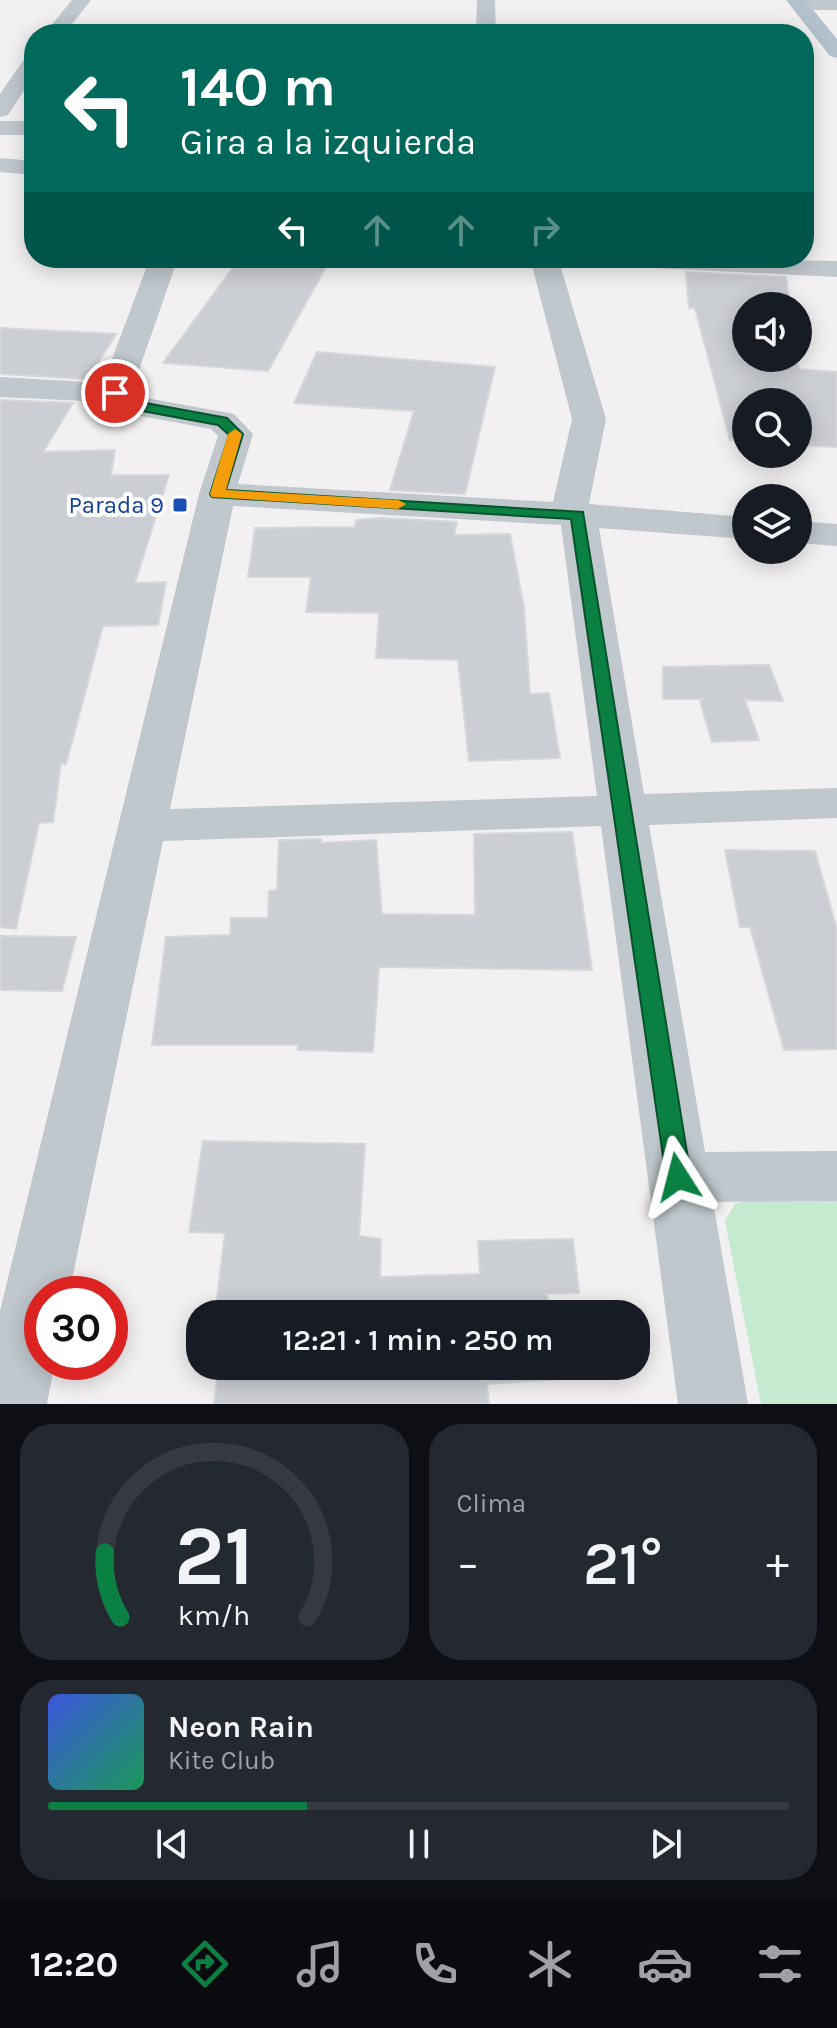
<!DOCTYPE html>
<html lang="es">
<meta charset="utf-8">
<style>
body{margin:0;font-family:Karla,sans-serif;background:#242831;color:#f1f3f6;height:100vh;display:flex;flex-direction:column;font-size:30px;white-space:nowrap}
*{box-sizing:border-box;margin:0}
p{font-size:26px;color:#9ea1a6}
.icon{flex:none;width:44px;height:44px;fill:none;stroke:currentColor;stroke-width:2;stroke-linecap:round;stroke-linejoin:round}
.map{position:relative;height:1404px;overflow:hidden}
.details{display:flex;flex-direction:column;gap:20px;padding:20px;background:#0d0f14;flex:1}
.details>*{flex:none}
.top-card{position:absolute;left:24px;top:24px;width:790px;height:244px;border-radius:32px;box-shadow:0 4px 20px #0003;background:#00695c;color:#fff;overflow:hidden}
.tools{position:absolute;left:732px;top:292px;display:grid;gap:16px}
.tools a{display:grid;place-items:center;width:80px;height:80px;border-radius:50%;background:#171b24;box-shadow:0 4px 20px #0003;font-size:40px}
.speed{position:absolute;left:24px;top:1276px;display:flex;gap:16px;font-size:40px;font-weight:700;text-align:center}
.speed>*{display:grid;place-content:center;width:104px;height:104px;border-radius:50%;background:#171b24;box-shadow:0 4px 20px #0003;line-height:1}
.speed .limit{border:12px solid #d22;background:#fff;color:#111}
.pin{position:absolute;display:grid;place-items:center;width:68px;height:68px;color:#fff;margin:-34px;border:4px solid #fff;border-radius:50%;box-shadow:0 2px 8px #0007}
.me{position:absolute;width:88px;margin:-44px;rotate:351deg;stroke-linejoin:round;filter:drop-shadow(0 0 6px #0008)}
.turn{display:flex;align-items:center;gap:28px;height:168px;padding:0 24px;font-size:36px}
.turn .icon{width:104px;height:104px;stroke-width:2.5}
.turn b{display:block;font-size:56px;line-height:68px}
.lanes{display:flex;align-items:center;height:76px;padding:0 24px;background:#0003;justify-content:center;gap:40px;direction:ltr}
.lanes .off{opacity:.35}
.big{font-size:60px;font-weight:600;line-height:1.1}
.details .widget{flex:1;display:flex;flex-direction:column;justify-content:center;gap:12px;min-width:0;padding:0 28px;border-radius:32px;background:#242831}
.details .dial{align-items:center;gap:0}
.dial svg{height:208px;overflow:visible;fill:none;stroke:#363941;stroke-width:7;stroke-linecap:round;text-anchor:middle}
.dial text{fill:#f1f3f6;stroke:none}
.song{display:flex;align-items:center;gap:24px}
.cover{width:96px;height:96px;border-radius:12px;background:linear-gradient(135deg,hsl(230 70% 55%),hsl(150 70% 35%))}
.played{height:8px;border-radius:4px;background:linear-gradient(90deg,#0b8043 35%,#363941 35%)}
.keys{display:flex;justify-content:space-around;direction:ltr}
.heat{display:flex;justify-content:space-between;align-items:center;font-size:44px;direction:ltr}
.details .tiles{flex:1;display:grid;gap:20px;grid-template-columns:1fr 1fr}
.widget:last-child{grid-column:span 2}
.trip{position:absolute;left:186px;top:1300px;width:464px;height:80px;border-radius:32px;background:#171b24;box-shadow:0 4px 20px #0003;font-weight:600;line-height:80px;text-align:center}
.dock{display:flex;height:128px;justify-content:space-around;align-items:center;background:#090b0e;color:#9ea1a6}
.dock .icon{width:56px;height:56px}
.dock .active{color:#0b8043}
.dock b{font-size:36px;color:#f1f3f6}
.map>svg:first-child{display:block}
.green{fill:#c4ebd0}
.building{fill:#cbced2;stroke:#d5d7db;stroke-width:2}
.lines{fill:none;stroke-linecap:round;stroke-linejoin:round}
.minor{fill:#c0c8cd;fill-rule:evenodd}
.major{fill:#b3c1cc;fill-rule:evenodd}
.route{fill:#0b8043;stroke:#07532c;stroke-width:2}
.slow{fill:#f59e0b}
.transit-dot{fill:#1a4fb4;stroke:#fff;stroke-width:3}
.labels{text-anchor:middle;stroke-width:8;stroke-linejoin:round;paint-order:stroke}
.transit-label{font-size:24px;fill:#164399;stroke:#fff;text-anchor:end}
</style>
<div class="map">
<svg width="837" height="1404" viewBox="0 0 837 1404">
<rect width="100%" height="100%" fill="#f2f0f0"/>
<!-- green -->
<path class="green" d="M 762,1197 L 837,1197 L 837,1404 L 761,1404 L 725,1221 L 735,1204 Z"/>
<!-- building -->
<path class="building" d="M 240,258 L 331,258 L 268,371 L 163,363 Z
M 686,272 L 786,277 L 790,306 L 746,306 L 746,358 L 797,358 L 799,369 L 837,372 L 837,447 L 798,445 L 798,402 L 746,402 L 746,441 L 730,440 L 695,308 L 689,308 Z
M 0,328 L 116,334 L 88,379 L 0,374 Z
M 317,352 L 495,367 L 465,494 L 390,490 L 414,411 L 294,403 Z
M 0,400 L 73,403 L 43,452 L 115,450 L 111,475 L 169,475 L 135,583 L 166,582 L 158,625 L 103,626 L 66,764 L 61,764 L 53,822 L 39,823 L 16,929 L 0,927 Z
M 382,518 L 457,522 L 454,535 L 510,534 L 524,608 L 530,694 L 549,693 L 560,758 L 469,761 L 458,660 L 376,658 L 379,613 L 306,612 L 311,577 L 248,577 L 255,528 L 355,527 L 356,520 Z
M 769,665 L 783,701 L 745,700 L 759,740 L 712,742 L 700,701 L 704,699 L 663,699 L 663,667 Z
M 572,832 L 592,970 L 379,967 L 373,1052 L 298,1050 L 298,1045 L 152,1045 L 166,937 L 230,935 L 231,918 L 268,918 L 269,891 L 277,890 L 279,840 L 321,839 L 321,843 L 376,840 L 382,914 L 475,915 L 474,834 Z
M 725,850 L 815,851 L 837,930 L 837,1049 L 784,1050 L 750,927 L 740,927 Z
M 0,936 L 76,937 L 62,991 L 0,990 Z
M 203,1141 L 365,1144 L 359,1236 L 381,1239 L 380,1277 L 480,1274 L 478,1241 L 573,1239 L 579,1293 L 547,1294 L 550,1314 L 215,1314 L 225,1233 L 189,1232 Z
M 219,1366 L 558,1366 L 560,1379 L 487,1384 L 489,1404 L 214,1404 Z"/>
<g class="lines">
<!-- minor -->
<path class="minor" d="M 72,0 L 91,0 L 64,34 L 44,34 Z
M 477,0 L 495,0 L 496,34 L 476,34 Z
M 791,0 L 837,0 L 837,10 L 798,10 L 789,4 Z
M 34,53 L 34,75 L 8,115 L 0,117 L 0,94 L 27,55 Z
M 0,121 L 34,121 L 34,135 L 0,135 Z
M 0,158 L 34,161 L 34,175 L 0,172 Z
M 150,258 L 178,258 L 132,390 L 141,397 L 234,414 L 253,434 L 238,484 L 553,502 L 572,419 L 530,258 L 558,258 L 606,419 L 589,504 L 746,517 L 746,539 L 599,528 L 644,794 L 837,788 L 837,818 L 649,825 L 705,1152 L 837,1151 L 837,1201 L 713,1202 L 748,1404 L 678,1404 L 601,826 L 163,841 L 69,1294 L 42,1294 L 42,1362 L 55,1362 L 47,1404 L 0,1404 L 0,1311 L 199,494 L 218,436 L 211,429 L 119,412 L 107,402 L 0,397 L 0,377 L 103,383 ZM 233,506 L 561,525 L 597,796 L 170,809 Z
M 601,258 L 837,261 L 837,277 L 615,266 L 605,264 Z
M 798,521 L 837,524 L 837,546 L 798,543 Z"/>
<!-- major -->
<path class="major" d="M 786,0 L 805,0 L 837,39 L 837,58 L 830,56 Z"/>
</g>
<!-- route -->
<path class="route" d="M 115,389 L 135,401 L 227,418 L 243,434 L 226,490 L 583,512 L 691,1177 L 687,1184 L 678,1187 L 669,1184 L 666,1177 L 571,519 L 212,497 L 210,494 L 229,435 L 218,425 L 126,408 L 108,393 Z"/>
<!-- slow -->
<path class="slow" d="M 235,429 L 242,434 L 226,490 L 398,500 L 406,504 L 398,509 L 212,497 L 210,494 L 228,434 Z"/>
<!-- markers -->
<rect class="transit-dot" x="172" y="497" width="16" height="16" rx="4"/>
<g class="labels">
<!-- transit labels -->
<g class="transit-label">
<text x="164" y="513">Parada 9</text>
</g>
</g>
</svg>
<div class="tools">
<a><svg class="icon" aria-label="sound" viewBox="0 0 24 24"><path d="M4 9h4l5-4v14l-5-4H4zM17 9q2 3 0 6"/></svg></a>
<a><svg class="icon" aria-label="search" viewBox="0 0 24 24"><circle cx="10" cy="10" r="6"/><path d="M15 15l6 6"/></svg></a>
<a><svg class="icon" aria-label="layers" viewBox="0 0 24 24"><path d="M12 4l9 5-9 5-9-5zM3 14l9 5 9-5"/></svg></a>
</div>
<div class="speed"><div class="limit">30</div></div>
<div class="pin" style="left:115px;top:393px;background:#d93025"><svg class="icon" aria-label="arrive" viewBox="0 0 24 24"><path d="M6 21V4h12l-3 4 3 4H6"/></svg></div>
<svg class="me" style="left:678px;top:1177px" viewBox="-20 -20 40 40"><path d="M0-17L14 15 0 8-14 15z" fill="#0b8043" stroke="#fff" stroke-width="4"/></svg>
<div class="trip">12:21 · 1 min · 250 m</div>
<div class="top-card">
<div class="turn"><svg class="icon" aria-label="left" viewBox="0 0 24 24"><path d="M17 20v-9H6M10 6l-5 5 5 5"/></svg><div><b>140 m</b>Gira a la izquierda</div></div>
<div class="lanes"><svg class="icon" aria-label="left" viewBox="0 0 24 24"><path d="M17 20v-9H6M10 6l-5 5 5 5"/></svg><svg class="icon off" aria-label="ahead" viewBox="0 0 24 24"><path d="M12 20V5M6 11l6-6 6 6"/></svg><svg class="icon off" aria-label="ahead" viewBox="0 0 24 24"><path d="M12 20V5M6 11l6-6 6 6"/></svg><svg class="icon off" aria-label="right" viewBox="0 0 24 24"><path d="M7 20v-9h11M14 6l5 5-5 5"/></svg></div>
</div>
</div>
<section class="details">
<div class="tiles">
<div class="widget dial"><svg viewBox="0 0 100 80">
<path d="M14 69A42 42 0 1 1 86 69"/>
<path d="M14 69A42 42 0 0 1 8 44" stroke="#0b8043"/>
<text x="50" y="56" font-size="32" font-weight="700">21</text>
<text x="50" y="72" font-size="11">km/h</text>
</svg></div>
<div class="widget"><p>Clima</p>
<div class="heat"><a>−</a><b class="big">21°</b><a>+</a></div>
</div>
<div class="widget">
<div class="song"><i class="cover"></i><div><b>Neon Rain</b><p>Kite Club</p></div></div>
<div class="played"></div>
<div class="keys"><svg class="icon" aria-label="previous" viewBox="0 0 24 24"><path d="M18 5L8 12l10 7zM5 5v14"/></svg><svg class="icon" aria-label="pause" viewBox="0 0 24 24"><path d="M8 5v14M16 5v14"/></svg><svg class="icon" aria-label="next" viewBox="0 0 24 24"><path d="M6 5l10 7-10 7zM19 5v14"/></svg></div>
</div>
</div>
</section>
<nav class="dock">
<b>12:20</b>
<svg class="icon active" aria-label="directions" viewBox="0 0 24 24"><path d="M12 3l9 9-9 9-9-9zM9 14v-3h6M13 9l2 2-2 2"/></svg>
<svg class="icon" aria-label="music" viewBox="0 0 24 24"><path d="M9 18V5l10-2v13"/><circle cx="6" cy="18" r="3"/><circle cx="16" cy="16" r="3"/></svg>
<svg class="icon" aria-label="phone" viewBox="0 0 24 24"><path d="M5 4h4l2 5-3 2q2 4 5 5l2-3 5 2v4C11 20 4 13 5 4z"/></svg>
<svg class="icon" aria-label="climate" viewBox="0 0 24 24"><path d="M12 3v18M4 7l16 10M4 17L20 7"/></svg>
<svg class="icon" aria-label="car" viewBox="0 0 24 24"><path d="M5 17H2v-5l4-1 3-4h7l3 4 3 1v5h-3M9 17h6M6 11h13"/><circle cx="7" cy="17" r="2"/><circle cx="17" cy="17" r="2"/></svg>
<svg class="icon" aria-label="filters" viewBox="0 0 24 24"><path d="M4 7h16M4 17h16"/><circle cx="9" cy="7" r="2"/><circle cx="15" cy="17" r="2"/></svg>
</nav>
